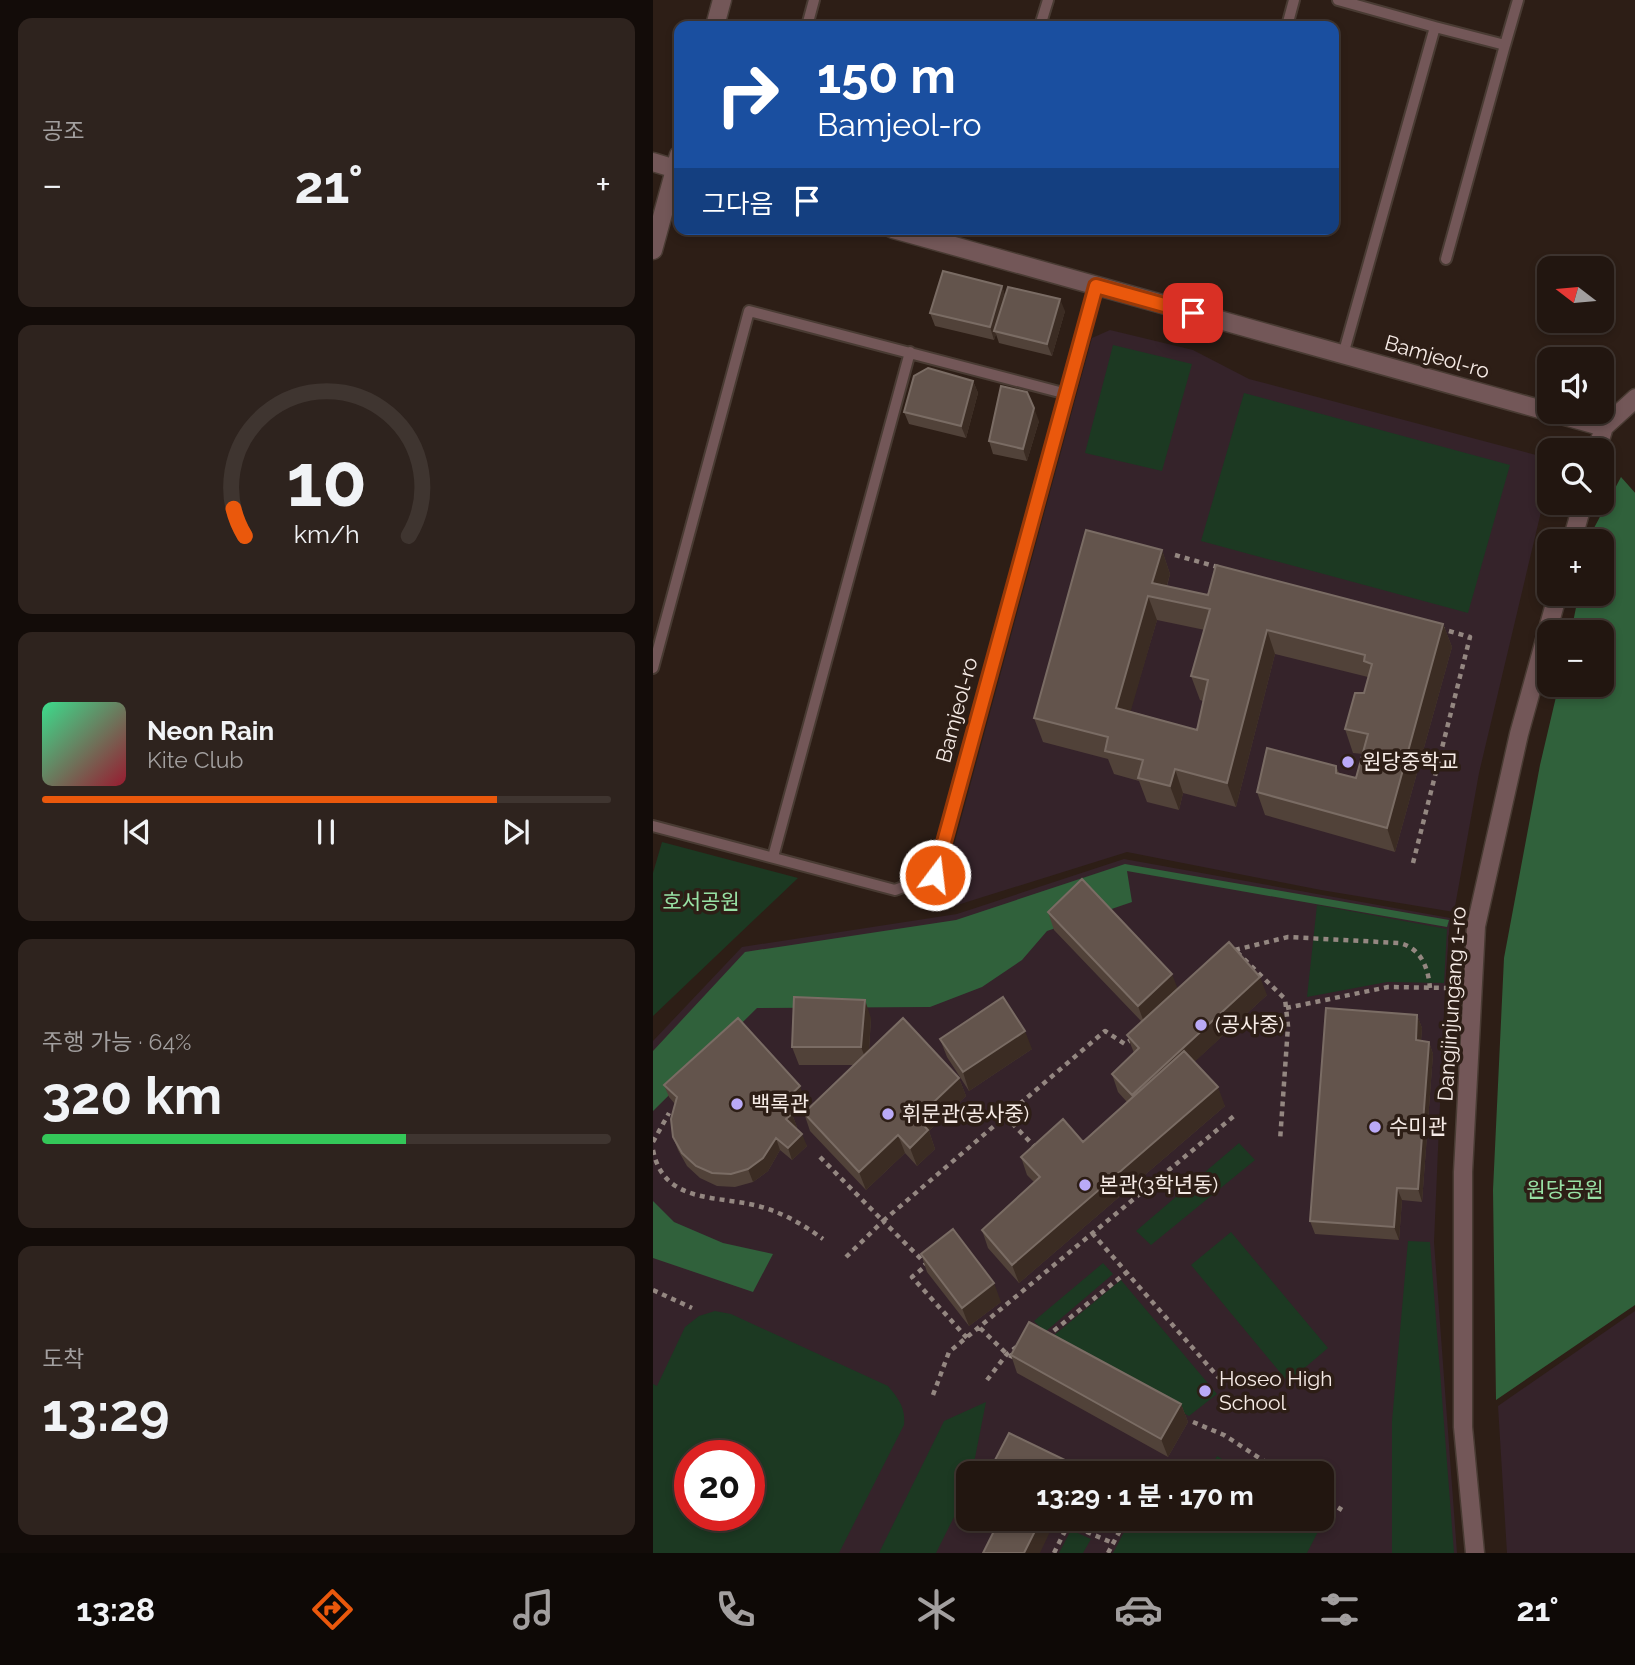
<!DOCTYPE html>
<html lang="ko">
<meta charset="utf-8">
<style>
body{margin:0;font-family:Raleway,"Noto Sans KR",sans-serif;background:#2e231e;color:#f1f3f6;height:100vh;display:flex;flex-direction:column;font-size:26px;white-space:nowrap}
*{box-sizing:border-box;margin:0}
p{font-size:23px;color:#a29f9f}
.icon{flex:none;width:38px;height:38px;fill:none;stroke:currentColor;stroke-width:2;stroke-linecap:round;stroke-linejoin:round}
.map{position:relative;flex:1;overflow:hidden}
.side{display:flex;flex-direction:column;gap:18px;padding:18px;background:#130c09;width:653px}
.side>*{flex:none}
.hud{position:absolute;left:21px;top:21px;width:665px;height:214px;border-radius:14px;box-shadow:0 4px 10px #0003,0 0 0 2px #3f3530;background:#1a4fa0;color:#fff;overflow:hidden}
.needle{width:46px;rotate:286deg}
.fabs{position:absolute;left:884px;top:256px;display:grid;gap:14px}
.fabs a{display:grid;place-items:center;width:77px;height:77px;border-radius:14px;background:#221610;box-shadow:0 4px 10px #0003,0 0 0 2px #3f3530;font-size:35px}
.speed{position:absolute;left:21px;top:1440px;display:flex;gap:14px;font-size:35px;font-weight:700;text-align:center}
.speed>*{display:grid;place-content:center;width:91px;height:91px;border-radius:50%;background:#221610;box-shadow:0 4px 10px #0003,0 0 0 2px #3f3530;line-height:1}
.speed .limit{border:10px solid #d22;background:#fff;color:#111}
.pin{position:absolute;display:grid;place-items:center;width:60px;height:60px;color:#fff;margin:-30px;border-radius:14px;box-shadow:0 4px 10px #0006}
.me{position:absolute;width:77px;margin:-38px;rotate:15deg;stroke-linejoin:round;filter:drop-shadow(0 0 5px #0008)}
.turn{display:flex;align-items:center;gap:24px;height:147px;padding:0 28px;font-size:32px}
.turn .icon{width:91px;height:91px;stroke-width:2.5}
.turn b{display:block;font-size:49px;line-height:60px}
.then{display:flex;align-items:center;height:66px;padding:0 28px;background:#0003;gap:14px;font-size:26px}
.big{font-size:52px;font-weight:700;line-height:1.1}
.side .card{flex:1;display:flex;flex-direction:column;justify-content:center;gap:10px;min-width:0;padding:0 24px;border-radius:14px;background:#2e231e}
.side .dial{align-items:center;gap:0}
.dial svg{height:182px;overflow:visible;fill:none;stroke:#3f3530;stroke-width:7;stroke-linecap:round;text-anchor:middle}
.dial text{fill:#f1f3f6;stroke:none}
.song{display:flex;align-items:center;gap:21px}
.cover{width:84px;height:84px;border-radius:10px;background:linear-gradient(135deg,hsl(150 70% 55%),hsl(350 70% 35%))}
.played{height:7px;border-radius:4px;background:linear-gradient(90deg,#ea580c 80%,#3f3530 80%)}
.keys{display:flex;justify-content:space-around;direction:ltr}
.heat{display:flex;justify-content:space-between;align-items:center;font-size:38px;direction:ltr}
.charge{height:10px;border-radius:5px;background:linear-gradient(90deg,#34c759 64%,#3f3530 0)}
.trip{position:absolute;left:303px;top:1461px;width:378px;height:70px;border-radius:14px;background:#221610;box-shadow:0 4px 10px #0003,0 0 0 2px #3f3530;font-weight:700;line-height:70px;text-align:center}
.dock{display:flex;height:112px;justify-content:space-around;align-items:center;background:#0e0906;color:#a29f9f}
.dock .icon{width:49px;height:49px}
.dock .active{color:#ea580c}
.dock b{font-size:32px;color:#f1f3f6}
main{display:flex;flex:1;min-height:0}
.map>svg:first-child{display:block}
.education{fill:#35232a;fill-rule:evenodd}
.green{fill:#1c3922;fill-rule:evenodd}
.forest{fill:#30613b}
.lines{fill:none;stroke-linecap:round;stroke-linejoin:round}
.lane-casing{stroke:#493b33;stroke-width:14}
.street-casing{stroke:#493b33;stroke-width:21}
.path{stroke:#948781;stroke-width:4.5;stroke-dasharray:5 5;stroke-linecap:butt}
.lane{stroke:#735758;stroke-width:10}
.street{stroke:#735758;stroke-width:18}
.wall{fill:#514239;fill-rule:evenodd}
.shaded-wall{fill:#3b2c23}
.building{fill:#63544c;stroke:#7a6c64;stroke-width:2;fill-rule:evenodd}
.route-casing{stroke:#983908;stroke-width:18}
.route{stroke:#ea580c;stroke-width:12}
.poi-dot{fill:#baaaf7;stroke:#2d1e16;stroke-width:2.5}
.labels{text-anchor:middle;stroke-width:7;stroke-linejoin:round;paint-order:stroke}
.street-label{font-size:21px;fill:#f6ebe6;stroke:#2d1e16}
.poi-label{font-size:21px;fill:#f6ebe6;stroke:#2d1e16;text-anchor:start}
.park-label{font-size:21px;fill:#98e1a4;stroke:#2d1e16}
</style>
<main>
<section class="side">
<div class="card"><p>공조</p>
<div class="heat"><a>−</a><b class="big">21°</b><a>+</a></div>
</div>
<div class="card dial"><svg viewBox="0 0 100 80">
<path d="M14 69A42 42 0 1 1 86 69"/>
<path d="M14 69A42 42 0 0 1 9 57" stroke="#ea580c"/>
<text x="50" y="56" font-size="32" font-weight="700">10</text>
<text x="50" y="72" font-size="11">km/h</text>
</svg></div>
<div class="card">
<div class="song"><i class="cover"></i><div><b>Neon Rain</b><p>Kite Club</p></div></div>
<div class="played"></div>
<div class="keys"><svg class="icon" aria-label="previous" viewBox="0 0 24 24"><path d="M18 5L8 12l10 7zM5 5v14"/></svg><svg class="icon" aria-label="pause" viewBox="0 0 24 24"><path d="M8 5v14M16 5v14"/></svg><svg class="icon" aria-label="next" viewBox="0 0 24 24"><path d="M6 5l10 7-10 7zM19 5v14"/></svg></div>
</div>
<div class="card"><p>주행 가능 · 64%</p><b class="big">320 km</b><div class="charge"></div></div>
<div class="card"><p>도착</p><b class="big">13:29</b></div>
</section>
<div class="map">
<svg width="983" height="1553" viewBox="0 0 983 1553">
<rect width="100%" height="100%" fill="#2d1e16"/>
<!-- education -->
<path class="education" d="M 457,330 L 540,350 L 596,379 L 883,455 L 896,466 L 896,478 L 826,773 L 801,912 L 668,890 L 474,852 L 285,911 L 287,896 L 439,338 Z
M 471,859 L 797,918 L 792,988 L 781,1242 L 804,1553 L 0,1553 L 0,1041 L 89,947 L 304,914 ZM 37,1456 L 96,1456 L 96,1516 L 37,1516 ZM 315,1474 L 668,1474 L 668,1519 L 315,1519 Z
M 982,1311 L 982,1553 L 854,1553 L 845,1406 Z"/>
<!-- green -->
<path class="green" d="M 460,345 L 539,364 L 509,471 L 432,453 Z
M 591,393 L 857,465 L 815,613 L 548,541 Z
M 9,842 L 145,878 L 0,1016 L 0,873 Z
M 664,905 L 794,929 L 791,983 L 734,982 L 654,997 Z
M 586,1143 L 602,1160 L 498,1245 L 483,1231 Z
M 578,1232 L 675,1348 L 635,1382 L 538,1265 Z
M 755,1241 L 777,1242 L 801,1553 L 739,1553 L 739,1421 Z
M 450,1263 L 460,1274 L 392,1332 L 381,1321 Z
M 468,1280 L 564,1394 L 536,1416 L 394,1341 Z
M 62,1311 L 78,1314 L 235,1386 C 245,1398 253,1408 251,1425 L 186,1553 L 0,1553 L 0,1384 L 4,1386 L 32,1327 L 46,1316 ZM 96,1456 L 96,1516 L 37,1516 L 37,1456 Z
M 333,1402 L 319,1473 L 315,1474 L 315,1489 L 283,1553 L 226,1553 L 291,1421 Z
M 564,1456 L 593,1473 L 554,1473 Z
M 669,1518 L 671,1520 L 654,1553 L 460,1553 L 478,1519 Z
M 418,1530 L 438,1539 L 430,1553 L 406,1553 Z"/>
<!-- forest -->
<path class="forest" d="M 968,477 L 983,494 L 982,1305 L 843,1400 L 840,1190 L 851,958 L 887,765 L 906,684 L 948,684 L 948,632 L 918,632 L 926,593 L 948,593 L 948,541 L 938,541 L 941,528 Z
M 472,864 L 796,920 L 794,927 L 474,871 L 479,902 L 394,931 L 369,960 L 329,987 L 277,1007 L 104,1008 L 0,1111 L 0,1051 L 92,952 L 303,920 Z
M 0,1201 L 21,1222 L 70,1243 L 120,1254 L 100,1292 L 0,1258 Z"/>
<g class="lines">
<!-- lane casing -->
<g class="lane-casing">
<path id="lane" d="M 685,0 L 782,27
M 154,26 L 161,0
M 387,26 L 395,0
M 634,26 L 641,0
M 793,259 L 852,45
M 690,355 L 782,27 L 852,45 L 865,0
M 414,394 L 443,286
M 0,668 L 96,311 L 414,394 L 282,875 L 242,890 L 0,826
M 120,857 L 257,352"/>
</g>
<!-- street casing -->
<g class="street-casing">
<path id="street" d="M 62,26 L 69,0
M 0,162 L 26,170
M 240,229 L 951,427
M 0,250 L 26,155
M 951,427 L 983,398
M 944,450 L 951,427
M 919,541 L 930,502
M 822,1553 L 810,1427 L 810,1172 L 823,926 L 866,734 L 905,593"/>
</g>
<!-- path -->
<path class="path" d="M 522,555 L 568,568
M 760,863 L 817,637 L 789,629
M 582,950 L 635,937 L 746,943 C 768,948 775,967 777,988
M 584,952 L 632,999 L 635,1026 L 627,1141
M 633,1008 L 735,987 L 798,988
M 352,1116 L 383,1148
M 0,1142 L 16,1113
M 0,1150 C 11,1207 70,1194 112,1208 C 134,1215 152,1226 170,1239
M 167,1157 L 230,1221 L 452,1031 L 472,1044 L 479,1039
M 439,1233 L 566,1378
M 193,1257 L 230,1221 L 274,1265 L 259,1277 L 314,1338
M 0,1290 L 39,1308
M 327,1328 L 354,1354 L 362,1358
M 393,1337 L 474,1272
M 334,1380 L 354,1354 L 366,1345
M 280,1395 L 296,1352 L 581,1116
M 540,1422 L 571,1435 L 631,1474
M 413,1466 L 428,1474
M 497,1474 L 500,1468
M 668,1497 L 689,1510
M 415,1524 L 460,1543
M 401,1553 L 418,1519
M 455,1553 L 473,1519"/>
<!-- lane -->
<use href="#lane" class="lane"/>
<!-- street -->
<use href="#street" class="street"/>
</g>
<!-- wall -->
<path class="wall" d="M 349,286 L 352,296 L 412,311 L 399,356 L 346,343 L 343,334 L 341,340 L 282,326 L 277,313 Z
M 320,381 L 325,393 L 313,438 L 256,424 L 251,412 Z
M 386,421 L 374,461 L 340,454 L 336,441 Z
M 509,550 L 517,574 L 514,586 L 555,595 L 790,624 L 799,647 L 742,852 L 612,815 L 604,792 L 683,766 L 686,773 L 703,778 L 710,754 L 700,753 L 692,729 L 711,693 L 715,677 L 622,654 L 583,807 L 530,793 L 526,810 L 494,802 L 486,781 L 461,774 L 455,759 L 390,742 L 381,718 ZM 504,620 L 552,630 L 538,676 L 547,700 L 550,701 L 544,730 L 477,711 Z
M 395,912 L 525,989 L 614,995 L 541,1062 L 572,1106 L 366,1283 L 335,1248 L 329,1230 L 381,1182 L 374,1175 L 368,1157 L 430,1142 L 474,1102 L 465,1092 L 459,1074 L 481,1053 L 474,1035 L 489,1022 L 401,930 Z
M 764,1015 L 769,1028 L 768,1041 L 776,1042 L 780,1054 L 769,1202 L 749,1200 L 746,1240 L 662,1234 L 657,1221 Z
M 218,1018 L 216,1051 L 306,1078 L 313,1096 L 276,1131 L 282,1149 L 264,1166 L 252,1153 L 213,1190 L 157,1131 L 151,1113 L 201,1065 L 146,1065 L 139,1047 Z
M 287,1039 L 379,1049 L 316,1091 L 294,1057 Z
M 11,1085 L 151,1098 L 137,1112 L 139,1114 L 144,1127 L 143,1128 L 154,1146 L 139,1160 L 127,1150 L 115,1171 L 100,1182 L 82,1187 L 64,1186 L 47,1178 L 34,1166 L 25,1150 L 20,1137 L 22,1104 L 16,1097 Z
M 268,1254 L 348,1302 L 316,1326 L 274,1272 Z
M 358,1355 L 528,1404 L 535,1422 L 515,1457 L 364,1373 Z
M 342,1460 L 420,1474 L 347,1474 Z"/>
<!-- shaded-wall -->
<path class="shaded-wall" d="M 349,286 L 353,298 L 341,331 L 343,334 L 341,340 L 337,327 Z
M 407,299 L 412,311 L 399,356 L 394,344 Z
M 320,381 L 325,393 L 313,438 L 308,426 Z
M 381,408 L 386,421 L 374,461 L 370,449 Z
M 509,550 L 517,574 L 510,599 L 499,583 Z
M 495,596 L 504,620 L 472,731 L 463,708 Z
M 790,624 L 799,647 L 742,852 L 734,828 Z
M 614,630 L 622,654 L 583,807 L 574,783 Z
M 522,769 L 530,793 L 526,810 L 517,786 Z
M 519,974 L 526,992 L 492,1025 L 485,1006 Z
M 607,977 L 614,995 L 485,1114 L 479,1095 Z
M 212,1000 L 218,1018 L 215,1065 L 208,1047 Z
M 764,1015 L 769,1028 L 767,1053 L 763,1040 Z
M 372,1031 L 379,1049 L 316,1091 L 310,1072 Z
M 776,1042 L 780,1054 L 769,1202 L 765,1189 Z
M 306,1078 L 313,1096 L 276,1131 L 282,1149 L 264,1166 L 257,1148 L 264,1118 Z
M 147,1086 L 151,1098 L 133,1115 L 129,1103 Z
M 565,1087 L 572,1106 L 366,1283 L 359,1265 Z
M 139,1114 L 144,1127 L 138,1132 L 133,1119 Z
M 149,1134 L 154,1146 L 139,1160 L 135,1148 Z
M 245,1135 L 252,1153 L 213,1190 L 206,1172 Z
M 123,1138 L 127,1150 L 115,1171 L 100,1182 L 95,1169 Z
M 744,1188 L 749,1200 L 746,1240 L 741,1227 Z
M 341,1283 L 348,1302 L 316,1326 L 309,1308 Z
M 528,1404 L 535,1422 L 515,1457 L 508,1439 Z
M 416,1462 L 420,1474 L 410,1474 Z
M 388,1519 L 403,1519 L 387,1553 L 371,1553 Z"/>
<!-- building -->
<path class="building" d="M 290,271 L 349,286 L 337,327 L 277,313 Z
M 355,287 L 407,299 L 394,344 L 341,331 Z
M 275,368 L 320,381 L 308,426 L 251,412 L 261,376 Z
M 348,386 L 374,392 L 381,408 L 370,449 L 336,441 Z
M 433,530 L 509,550 L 499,583 L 555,595 L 563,565 L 790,624 L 734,828 L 604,792 L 614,748 L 683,766 L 683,773 L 703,778 L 715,734 L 692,729 L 702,693 L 711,693 L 719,664 L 711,661 L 712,655 L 614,630 L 574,783 L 522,769 L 517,786 L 485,778 L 490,760 L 452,751 L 455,737 L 381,718 ZM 495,596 L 557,609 L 538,676 L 555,680 L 544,730 L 463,708 Z
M 429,879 L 519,974 L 485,1006 L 395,912 Z
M 576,942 L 607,977 L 479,1095 L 459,1074 L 486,1048 L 474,1035 Z
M 141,997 L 212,1000 L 208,1047 L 139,1047 Z
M 350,997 L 372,1031 L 310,1072 L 287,1039 Z
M 673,1008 L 764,1015 L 763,1040 L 776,1042 L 765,1189 L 744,1188 L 741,1227 L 657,1221 Z
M 85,1018 L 147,1086 L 129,1103 L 139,1114 L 133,1119 L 149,1134 L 135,1148 L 123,1138 L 110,1158 L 95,1169 L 78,1174 L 59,1173 L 43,1166 L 29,1153 L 20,1137 L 18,1119 L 24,1097 L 11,1085 Z
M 250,1018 L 306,1078 L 264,1118 L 275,1130 L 257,1148 L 245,1135 L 206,1172 L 151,1113 Z
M 531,1051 L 565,1087 L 359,1265 L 329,1230 L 387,1177 L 368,1157 L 410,1119 L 430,1142 Z
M 300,1229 L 341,1283 L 309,1308 L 268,1254 Z
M 376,1322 L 528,1404 L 508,1439 L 358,1355 Z
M 356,1433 L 416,1462 L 410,1474 L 369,1474 L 342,1460 Z
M 347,1519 L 388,1519 L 371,1553 L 330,1553 Z"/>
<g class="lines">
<!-- route casing -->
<g class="route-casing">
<path id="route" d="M 282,875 L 443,286 L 540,313"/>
</g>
<!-- route -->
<use href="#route" class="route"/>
</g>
<!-- markers -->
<g class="poi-dot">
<circle cx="695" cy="762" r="7"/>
<circle cx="548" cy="1025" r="7"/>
<circle cx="84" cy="1104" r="7"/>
<circle cx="235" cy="1114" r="7"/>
<circle cx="722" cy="1127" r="7"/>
<circle cx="432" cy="1185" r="7"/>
<circle cx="552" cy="1391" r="7"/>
</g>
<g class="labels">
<!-- street labels -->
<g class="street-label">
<text transform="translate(784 357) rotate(16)" y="7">Bamjeol-ro</text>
<text transform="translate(304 710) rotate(-75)" y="7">Bamjeol-ro</text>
<text transform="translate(799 1004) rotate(-86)" y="7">Dangjinjungang 1-ro</text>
</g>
<!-- poi labels -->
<g class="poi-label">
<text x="709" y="769">원당중학교</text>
<text x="562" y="1032">(공사중)</text>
<text x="98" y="1111">백록관</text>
<text x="249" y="1121">휘문관(공사중)</text>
<text x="736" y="1134">수미관</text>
<text x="446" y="1192">본관(3학년동)</text>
<text x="566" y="1386">Hoseo High<tspan x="566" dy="24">School</tspan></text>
</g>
<!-- park labels -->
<g class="park-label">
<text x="48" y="909">호서공원</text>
<text x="912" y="1197">원당공원</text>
</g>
</g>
</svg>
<div class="fabs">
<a><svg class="needle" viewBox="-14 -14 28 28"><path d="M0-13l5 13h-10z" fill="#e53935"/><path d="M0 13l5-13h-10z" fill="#a29f9f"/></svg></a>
<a><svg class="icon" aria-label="sound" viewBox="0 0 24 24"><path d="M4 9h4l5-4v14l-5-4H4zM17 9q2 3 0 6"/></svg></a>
<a><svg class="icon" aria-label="search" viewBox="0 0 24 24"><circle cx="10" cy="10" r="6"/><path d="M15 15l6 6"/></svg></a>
<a>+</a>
<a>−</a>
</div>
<div class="speed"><div class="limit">20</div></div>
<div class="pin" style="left:540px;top:313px;background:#d93025"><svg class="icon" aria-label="arrive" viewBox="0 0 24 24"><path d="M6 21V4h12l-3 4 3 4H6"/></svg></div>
<svg class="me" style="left:282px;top:875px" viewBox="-20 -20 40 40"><circle r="17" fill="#ea580c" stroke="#fff" stroke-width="3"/><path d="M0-11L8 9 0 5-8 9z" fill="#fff"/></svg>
<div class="trip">13:29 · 1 분 · 170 m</div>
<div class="hud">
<div class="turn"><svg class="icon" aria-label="right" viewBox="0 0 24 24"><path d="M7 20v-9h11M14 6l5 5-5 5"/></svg><div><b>150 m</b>Bamjeol-ro</div></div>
<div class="then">그다음<svg class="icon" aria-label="arrive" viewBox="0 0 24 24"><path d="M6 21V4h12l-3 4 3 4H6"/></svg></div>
</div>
</div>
</main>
<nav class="dock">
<b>13:28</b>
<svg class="icon active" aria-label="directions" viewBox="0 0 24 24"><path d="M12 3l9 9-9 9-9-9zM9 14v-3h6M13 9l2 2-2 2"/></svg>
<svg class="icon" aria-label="music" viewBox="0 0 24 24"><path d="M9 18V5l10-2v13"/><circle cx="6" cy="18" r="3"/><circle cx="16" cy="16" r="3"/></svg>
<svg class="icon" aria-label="phone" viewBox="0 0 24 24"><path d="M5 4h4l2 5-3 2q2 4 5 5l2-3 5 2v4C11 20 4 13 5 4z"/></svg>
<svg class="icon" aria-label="climate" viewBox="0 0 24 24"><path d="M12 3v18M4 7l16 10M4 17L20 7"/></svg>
<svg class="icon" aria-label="car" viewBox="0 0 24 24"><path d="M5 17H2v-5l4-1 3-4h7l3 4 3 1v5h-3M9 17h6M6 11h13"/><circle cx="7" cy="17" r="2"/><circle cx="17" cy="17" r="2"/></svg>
<svg class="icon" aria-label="filters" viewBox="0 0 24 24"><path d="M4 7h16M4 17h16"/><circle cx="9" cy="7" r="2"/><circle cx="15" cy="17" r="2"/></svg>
<b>21°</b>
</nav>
